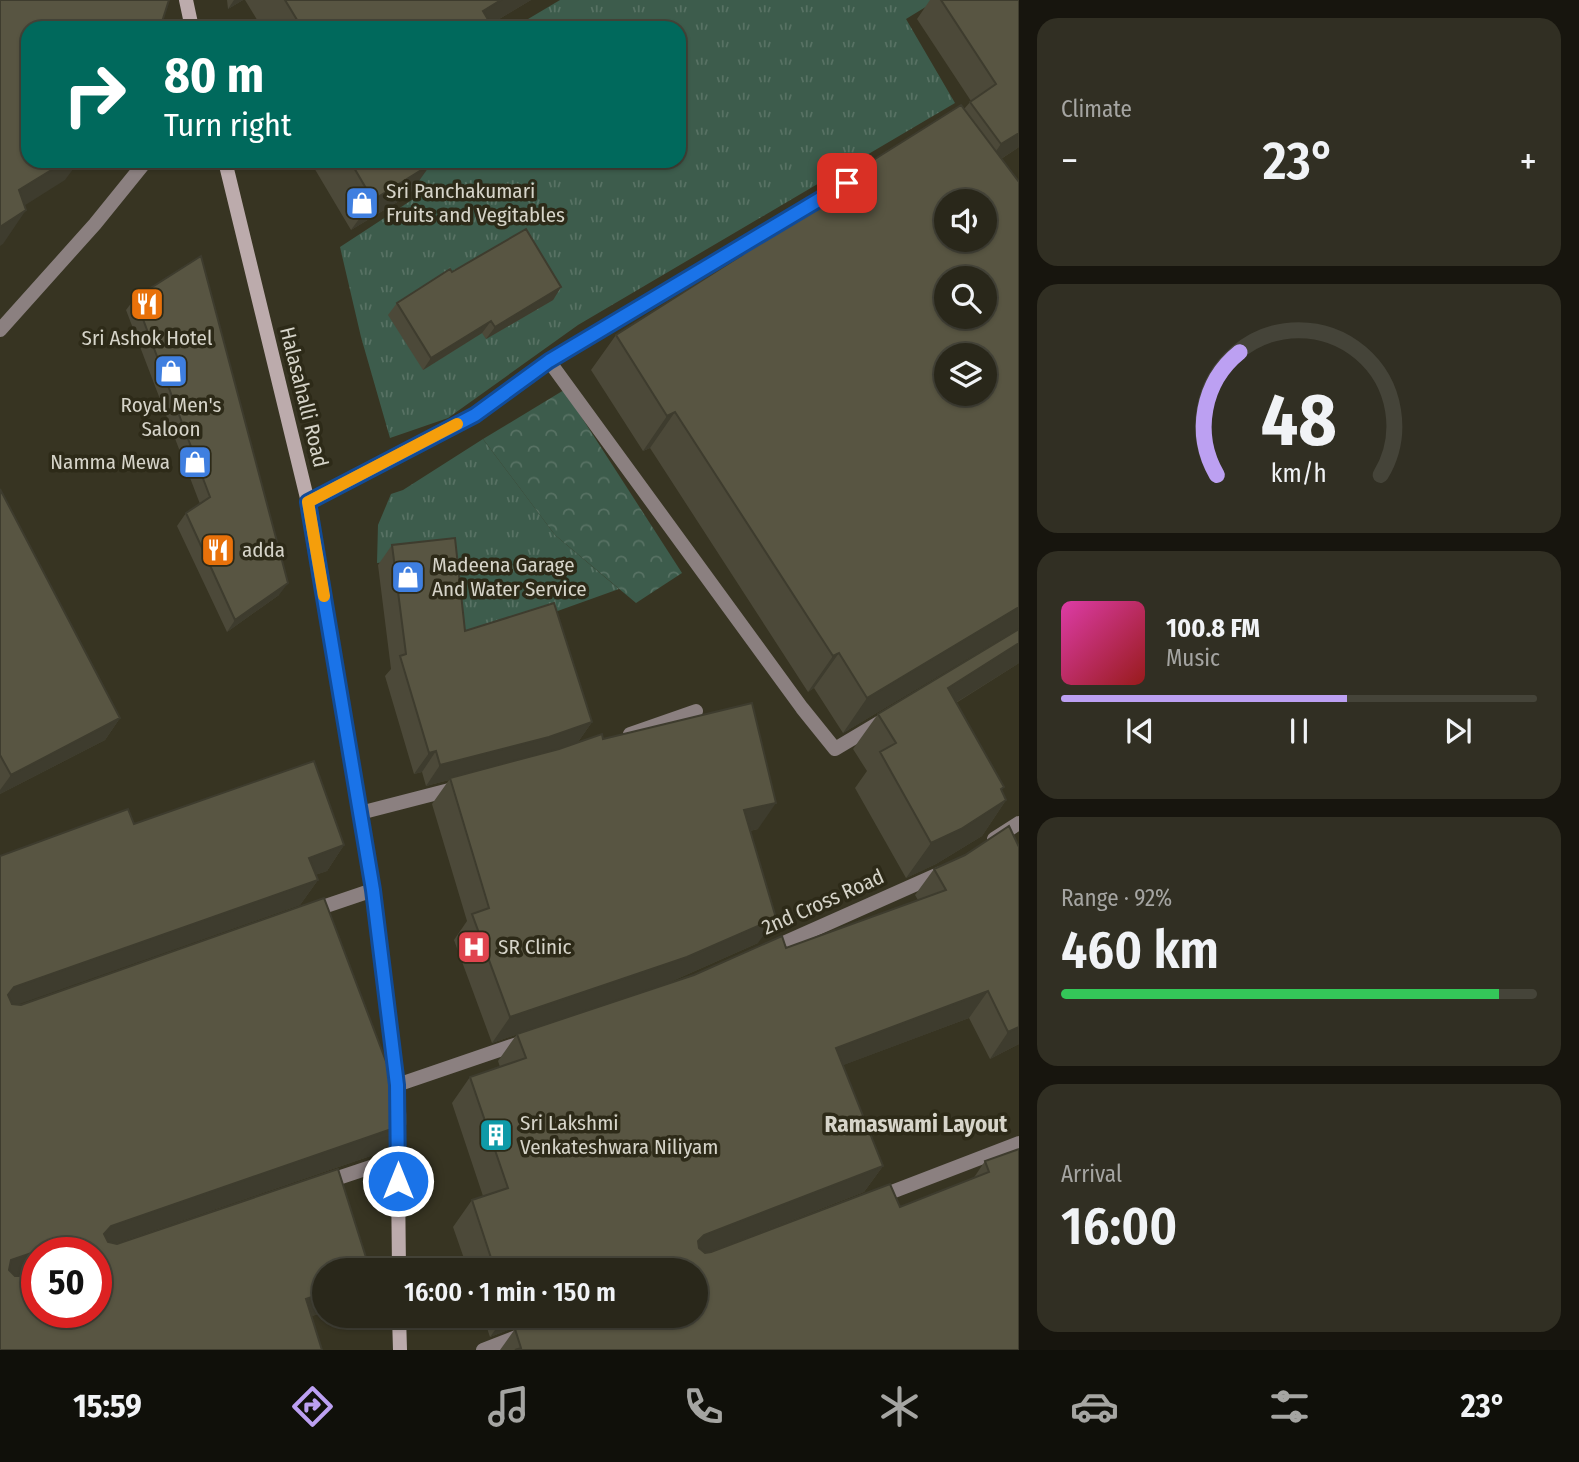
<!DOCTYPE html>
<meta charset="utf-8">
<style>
body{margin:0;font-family:"Fira Sans Condensed",sans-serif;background:#312f23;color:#f1f3f6;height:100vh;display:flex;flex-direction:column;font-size:26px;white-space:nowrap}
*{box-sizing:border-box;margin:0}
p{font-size:23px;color:#a5a5a2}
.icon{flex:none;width:38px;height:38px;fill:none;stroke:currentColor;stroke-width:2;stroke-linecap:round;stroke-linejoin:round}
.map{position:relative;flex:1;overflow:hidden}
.side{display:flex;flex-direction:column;gap:18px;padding:18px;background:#17150e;width:560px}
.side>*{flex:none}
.guide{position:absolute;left:21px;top:21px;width:665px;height:147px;border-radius:21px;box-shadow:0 2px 5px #0004,0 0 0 2px #454439;background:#00695c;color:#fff;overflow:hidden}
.tools{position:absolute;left:934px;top:189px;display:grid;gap:14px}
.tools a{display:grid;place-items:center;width:63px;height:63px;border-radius:50%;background:#29271a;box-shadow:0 2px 5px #0004,0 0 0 2px #454439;font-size:35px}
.speed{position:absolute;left:21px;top:1237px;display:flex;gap:14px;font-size:35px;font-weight:700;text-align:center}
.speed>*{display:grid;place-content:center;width:91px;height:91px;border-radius:50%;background:#29271a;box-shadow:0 2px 5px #0004,0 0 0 2px #454439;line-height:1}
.speed .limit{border:10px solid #d22;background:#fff;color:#111}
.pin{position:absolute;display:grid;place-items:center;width:60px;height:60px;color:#fff;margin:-30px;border-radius:14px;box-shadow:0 4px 10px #0006}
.me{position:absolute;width:77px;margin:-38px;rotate:0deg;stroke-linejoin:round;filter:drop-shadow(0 0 5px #0008)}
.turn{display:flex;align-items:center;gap:24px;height:147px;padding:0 28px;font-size:32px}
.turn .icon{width:91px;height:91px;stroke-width:2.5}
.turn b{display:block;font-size:49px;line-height:60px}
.big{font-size:52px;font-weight:600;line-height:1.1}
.side .card{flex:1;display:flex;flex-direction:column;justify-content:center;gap:10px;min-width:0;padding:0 24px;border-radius:21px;background:#312f23}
.side .dial{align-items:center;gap:0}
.dial svg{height:182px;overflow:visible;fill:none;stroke:#454439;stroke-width:7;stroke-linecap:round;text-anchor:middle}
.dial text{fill:#f1f3f6;stroke:none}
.song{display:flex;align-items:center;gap:21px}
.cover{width:84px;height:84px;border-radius:10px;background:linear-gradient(135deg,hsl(320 70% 55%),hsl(0 70% 35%))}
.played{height:7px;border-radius:4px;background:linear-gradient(90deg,#bca0f2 60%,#454439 60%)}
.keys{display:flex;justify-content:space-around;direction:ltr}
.heat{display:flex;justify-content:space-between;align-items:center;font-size:38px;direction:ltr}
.charge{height:10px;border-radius:5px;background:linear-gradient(90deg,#34c759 92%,#454439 0)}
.trip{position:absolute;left:312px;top:1258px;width:396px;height:70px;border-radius:35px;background:#29271a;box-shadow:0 2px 5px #0004,0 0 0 2px #454439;font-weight:600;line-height:70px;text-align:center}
.menu{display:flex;height:112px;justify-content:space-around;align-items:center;background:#10100a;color:#a5a5a2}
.menu .icon{width:49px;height:49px}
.menu .on{color:#bca0f2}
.menu b{font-size:32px;color:#f1f3f6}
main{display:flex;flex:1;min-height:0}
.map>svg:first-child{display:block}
.grass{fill:url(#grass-tufts)}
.park{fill:url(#park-crowns)}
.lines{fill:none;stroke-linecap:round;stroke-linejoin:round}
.lane{stroke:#8b8080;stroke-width:14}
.street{stroke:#8b8080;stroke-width:14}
.secondary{stroke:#bcabac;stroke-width:14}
.wall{fill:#4c4939;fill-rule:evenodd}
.shaded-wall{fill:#3e3c2e}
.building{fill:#585542;stroke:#3e3c2e;stroke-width:2;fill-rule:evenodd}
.route-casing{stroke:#114b97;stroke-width:18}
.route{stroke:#1a73e8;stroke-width:12}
.slow{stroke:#f59e0b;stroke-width:12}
.labels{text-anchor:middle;stroke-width:7;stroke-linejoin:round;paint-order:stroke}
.poi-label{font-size:21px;fill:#d6d4c9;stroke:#2d2a18;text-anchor:start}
.street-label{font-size:21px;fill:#d6d4c9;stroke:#2d2a18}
.neighbourhood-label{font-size:23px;font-weight:bold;fill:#d6d4c9;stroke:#2d2a18}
</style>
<main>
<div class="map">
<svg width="1019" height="1350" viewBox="0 0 1019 1350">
<defs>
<pattern id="grass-tufts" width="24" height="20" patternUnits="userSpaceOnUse" patternTransform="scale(1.75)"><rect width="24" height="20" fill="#3d5c4c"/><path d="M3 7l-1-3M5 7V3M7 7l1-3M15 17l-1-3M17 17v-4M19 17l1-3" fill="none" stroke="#587264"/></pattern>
<pattern id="park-crowns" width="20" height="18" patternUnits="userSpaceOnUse" patternTransform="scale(1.75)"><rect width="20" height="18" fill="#3d5c4c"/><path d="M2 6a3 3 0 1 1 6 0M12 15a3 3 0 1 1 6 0" fill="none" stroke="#587264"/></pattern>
</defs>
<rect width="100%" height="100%" fill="#373422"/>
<!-- grass -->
<path class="grass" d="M 560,0 L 937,0 L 906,19 L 955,103 L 578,325 L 448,418 L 390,438 L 361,337 L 340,247 L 421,194 L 403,161 L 679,161 L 679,28 L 513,28 Z
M 483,439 L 555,535 L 619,589 L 460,646 L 443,556 L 377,563 L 378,525 L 391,494 L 403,490 Z"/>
<!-- park -->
<path class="park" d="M 564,390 L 682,573 L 636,603 L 555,535 L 483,439 Z"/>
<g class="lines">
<!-- lane -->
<path class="lane" d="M 549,361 L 802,708 L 835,749 L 882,721
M 308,502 L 475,415 L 549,361 L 800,210"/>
<!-- street -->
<path class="street" d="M 0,330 L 95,224 L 146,161
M 630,734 L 696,711
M 360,813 L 457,788
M 994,839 L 1019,823
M 311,911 L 373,890
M 768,950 L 941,873
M 397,1085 L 523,1042
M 323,1183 L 398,1158
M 876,1198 L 1019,1143
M 483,1350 L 524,1334"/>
<!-- secondary -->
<path class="secondary" d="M 186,0 L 192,28
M 225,161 L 308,502 L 373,890 L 397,1085 L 399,1270
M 399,1316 L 400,1350"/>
</g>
<!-- wall -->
<path class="wall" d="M 227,0 L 243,0 L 228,9 Z
M 245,0 L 531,0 L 491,24 L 493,28 L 262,28 Z
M 930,0 L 1019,0 L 1019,147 L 1001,159 L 1019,182 L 1019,663 L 956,703 L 1006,800 L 982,836 L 936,864 L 906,878 L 855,788 L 867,771 L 853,749 L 878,714 L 1019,630 L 1014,631 L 843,733 L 814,688 L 808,692 L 650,448 L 643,451 L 591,370 L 616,335 L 733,260 L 739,251 L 783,222 L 789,213 L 964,109 L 971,101 L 917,19 Z
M 310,161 L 429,161 L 409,195 L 351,230 Z
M 452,272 L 561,287 L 553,300 L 486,339 L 482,333 L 423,370 L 388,315 L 397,303 Z
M 135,298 L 279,595 L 227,632 L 177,526 L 186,513 L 200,504 L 126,310 Z
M 0,489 L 120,718 L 105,740 L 0,794 Z
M 392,545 L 465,631 L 592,722 L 578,742 L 549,752 L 603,739 L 758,829 L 750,831 L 758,943 L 668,983 L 492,1043 L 454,940 L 467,921 L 432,804 L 449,780 L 426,786 L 422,772 L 414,774 L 385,676 L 391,669 L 378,565 Z
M 134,824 L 344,845 L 327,871 L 315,875 L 318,880 L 300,905 L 18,1004 L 388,1150 L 114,1244 L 324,1270 L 324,1312 L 312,1316 L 0,1350 L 0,856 ZM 37,1253 L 96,1253 L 37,1312 Z
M 1019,847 L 1019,1044 L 990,1059 L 969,1018 L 843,1065 L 883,1166 L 864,1192 L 707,1253 L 900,1207 L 973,1179 L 985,1161 L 1019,1149 L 1019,1350 L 500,1350 L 515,1329 L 695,1270 L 468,1270 L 453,1227 L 472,1200 L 483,1196 L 452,1103 L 470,1077 L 500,1067 L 498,1061 L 517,1034 L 786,948 L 918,900 L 915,895 L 934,869 Z
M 483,1316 L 544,1316 L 490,1337 Z"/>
<!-- shaded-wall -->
<path class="shaded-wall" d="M 234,0 L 243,0 L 228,9 Z
M 501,0 L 531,0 L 484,28 L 483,11 Z
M 1019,133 L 1019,147 L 982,171 L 1001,144 Z
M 66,161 L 79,161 L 65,180 L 0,221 L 19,190 Z
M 431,164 L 409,195 L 351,230 L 373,200 Z
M 26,210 L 3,244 L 0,246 L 0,227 Z
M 561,287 L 553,300 L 486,339 L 495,327 Z
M 491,321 L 482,333 L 423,370 L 431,358 Z
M 675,412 L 650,448 L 643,451 L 667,416 Z
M 288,583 L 279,595 L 227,632 L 235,620 Z
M 1019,607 L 1019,630 L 1014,631 L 843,733 L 867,698 Z
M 1019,643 L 1019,663 L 923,723 L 948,688 Z
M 839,653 L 814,688 L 808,692 L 833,656 Z
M 120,718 L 105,740 L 0,794 L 0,790 L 11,775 Z
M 592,722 L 578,742 L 535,757 L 426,786 L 440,765 Z
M 436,751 L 422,772 L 414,774 L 429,753 Z
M 1004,787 L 985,813 L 1006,800 L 982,836 L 936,864 L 906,878 L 931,843 Z
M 776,803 L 758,829 L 726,836 L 744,810 Z
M 344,845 L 327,871 L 292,883 L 309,858 Z
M 318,880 L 300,905 L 0,1011 L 0,1006 L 14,987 Z
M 776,918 L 758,943 L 668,983 L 492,1043 L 510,1017 Z
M 988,991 L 969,1018 L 817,1075 L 836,1048 Z
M 1019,1027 L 1019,1044 L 990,1059 L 1008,1032 Z
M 406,1124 L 388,1150 L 93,1251 L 91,1253 L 111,1226 Z
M 883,1166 L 864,1192 L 686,1261 L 698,1241 L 704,1235 Z
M 52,1246 L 60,1247 L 56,1253 L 37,1253 L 37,1271 L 35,1271 L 0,1283 L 11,1260 Z
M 324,1293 L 324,1312 L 288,1324 L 306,1299 Z
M 505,1316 L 544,1316 L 490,1337 Z"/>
<!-- building -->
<path class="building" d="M 0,0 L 169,0 L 160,28 L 28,28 L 28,161 L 66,161 L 19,190 L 26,210 L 0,227 Z
M 285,0 L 501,0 L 483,11 L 493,28 L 302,28 Z
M 941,0 L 1019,0 L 1019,133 L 1001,144 L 970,102 L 996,84 Z
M 961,105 L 1019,182 L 1019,607 L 867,698 L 839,653 L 833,656 L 675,412 L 667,416 L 616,335 L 742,255 L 739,251 L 791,216 L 789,213 ZM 947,201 L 985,201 L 985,240 L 947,240 ZM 947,278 L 985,278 L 985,317 L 947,317 ZM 947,355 L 985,355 L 985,394 L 947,394 Z
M 350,161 L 429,161 L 431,164 L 373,200 Z
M 526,229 L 561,287 L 495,327 L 491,321 L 431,358 L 397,303 L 450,269 L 452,272 Z
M 201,256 L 288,583 L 235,620 L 186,513 L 210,497 L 135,298 Z
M 0,489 L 120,718 L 11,775 L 0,755 Z
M 455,538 L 465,631 L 554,603 L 592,722 L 549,737 L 440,765 L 436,751 L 429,753 L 400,656 L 406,654 L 392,545 Z
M 1019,629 L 1019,643 L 948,688 L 1004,787 L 1001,789 L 1006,800 L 961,829 L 931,843 L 880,752 L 896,743 L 878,714 Z
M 752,703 L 776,803 L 744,810 L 776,918 L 687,957 L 510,1017 L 472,914 L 489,908 L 450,778 L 559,749 L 602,734 L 603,739 Z
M 314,761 L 344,845 L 309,858 L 318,880 L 14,987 L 8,995 L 12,1004 L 21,1005 L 324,898 L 406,1114 L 406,1124 L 111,1226 L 104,1234 L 108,1242 L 117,1244 L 338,1169 L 370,1270 L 324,1270 L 324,1293 L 306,1299 L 322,1350 L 0,1350 L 0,856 L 128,809 L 134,824 ZM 52,1246 L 60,1247 L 64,1253 L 96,1253 L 96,1312 L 37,1312 L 37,1271 L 20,1276 L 15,1276 L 9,1270 L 11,1260 Z
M 1009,826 L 1019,847 L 1019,1027 L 1008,1032 L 988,991 L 836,1048 L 883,1166 L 704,1235 L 698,1241 L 699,1248 L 705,1253 L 711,1252 L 890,1184 L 900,1207 L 989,1172 L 985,1161 L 1019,1149 L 1019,1350 L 515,1350 L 521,1348 L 515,1329 L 548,1316 L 695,1316 L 695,1270 L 495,1270 L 472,1200 L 508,1188 L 470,1077 L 526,1058 L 517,1034 L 694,975 L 782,936 L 786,948 L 946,890 L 934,869 L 965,855 Z"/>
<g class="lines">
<!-- route casing -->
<g class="route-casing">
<path id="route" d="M 398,1181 L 397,1085 L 373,890 L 308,502 L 475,415 L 549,361 L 847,183"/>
</g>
<!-- route -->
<use href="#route" class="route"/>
<!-- slow -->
<path class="slow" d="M 324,596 L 308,502 L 457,424"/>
</g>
<!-- icons -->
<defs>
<g id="shop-square" transform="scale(1.75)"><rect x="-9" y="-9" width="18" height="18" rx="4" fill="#3f7fe0" stroke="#2d2a18"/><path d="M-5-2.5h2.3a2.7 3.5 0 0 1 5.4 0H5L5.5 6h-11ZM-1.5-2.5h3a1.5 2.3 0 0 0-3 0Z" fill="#fff"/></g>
<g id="restaurant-square" transform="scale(1.75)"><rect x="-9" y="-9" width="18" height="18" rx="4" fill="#e8710a" stroke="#2d2a18"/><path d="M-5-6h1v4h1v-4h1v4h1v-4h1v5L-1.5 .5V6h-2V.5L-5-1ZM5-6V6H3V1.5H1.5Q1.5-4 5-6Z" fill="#fff"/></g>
<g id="hospital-square" transform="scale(1.75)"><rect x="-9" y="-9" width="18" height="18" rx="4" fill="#e0444e" stroke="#2d2a18"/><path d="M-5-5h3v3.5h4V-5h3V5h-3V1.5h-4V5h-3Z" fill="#fff"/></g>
<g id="building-square" transform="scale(1.75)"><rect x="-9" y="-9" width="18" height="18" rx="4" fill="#0f9aa8" stroke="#2d2a18"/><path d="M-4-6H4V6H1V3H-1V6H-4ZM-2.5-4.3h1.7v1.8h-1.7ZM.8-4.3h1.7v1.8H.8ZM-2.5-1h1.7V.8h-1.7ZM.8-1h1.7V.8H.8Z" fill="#fff"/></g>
</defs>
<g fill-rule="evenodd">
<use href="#shop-square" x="362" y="203"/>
<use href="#restaurant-square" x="147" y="304"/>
<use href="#shop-square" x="171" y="371"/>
<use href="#shop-square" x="195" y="462"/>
<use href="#restaurant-square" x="218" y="550"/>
<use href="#shop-square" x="408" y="577"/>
<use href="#hospital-square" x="474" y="947"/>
<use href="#building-square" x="496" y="1135"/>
</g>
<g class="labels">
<!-- poi labels -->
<g class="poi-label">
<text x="386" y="198">Sri Panchakumari<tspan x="386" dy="24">Fruits and Vegitables</tspan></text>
<text x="147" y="345" text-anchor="middle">Sri Ashok Hotel</text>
<text x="171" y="412" text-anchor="middle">Royal Men's<tspan x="171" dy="24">Saloon</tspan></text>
<text x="170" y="469" text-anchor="end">Namma Mewa</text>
<text x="242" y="557">adda</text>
<text x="432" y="572">Madeena Garage<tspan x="432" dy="24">And Water Service</tspan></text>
<text x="498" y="954">SR Clinic</text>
<text x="520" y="1130">Sri Lakshmi<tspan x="520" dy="24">Venkateshwara Niliyam</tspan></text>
</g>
<!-- street labels -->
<g class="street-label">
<text transform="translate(304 397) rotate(76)" y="7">Halasahalli Road</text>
<text transform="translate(823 902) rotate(-24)" y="7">2nd Cross Road</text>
</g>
<!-- neighbourhood labels -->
<g class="neighbourhood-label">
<text x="916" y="1132">Ramaswami Layout</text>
</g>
</g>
</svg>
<div class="tools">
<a><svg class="icon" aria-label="sound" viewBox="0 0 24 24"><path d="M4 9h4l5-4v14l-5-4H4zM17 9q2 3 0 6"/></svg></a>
<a><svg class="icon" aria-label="search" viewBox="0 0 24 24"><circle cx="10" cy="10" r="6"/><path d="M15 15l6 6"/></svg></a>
<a><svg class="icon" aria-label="layers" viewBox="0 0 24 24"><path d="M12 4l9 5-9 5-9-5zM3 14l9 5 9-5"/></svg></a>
</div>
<div class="speed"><div class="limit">50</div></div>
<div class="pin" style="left:847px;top:183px;background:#d93025"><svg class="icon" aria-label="arrive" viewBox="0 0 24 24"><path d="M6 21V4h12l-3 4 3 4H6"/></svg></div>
<svg class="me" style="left:398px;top:1181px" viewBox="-20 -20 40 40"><circle r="17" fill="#1a73e8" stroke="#fff" stroke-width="3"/><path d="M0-11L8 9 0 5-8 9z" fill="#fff"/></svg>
<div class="trip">16:00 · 1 min · 150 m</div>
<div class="guide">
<div class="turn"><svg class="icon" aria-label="right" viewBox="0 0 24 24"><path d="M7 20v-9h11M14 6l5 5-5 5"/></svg><div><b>80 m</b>Turn right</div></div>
</div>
</div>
<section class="side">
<div class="card"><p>Climate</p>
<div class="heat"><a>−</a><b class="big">23°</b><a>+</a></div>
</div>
<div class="card dial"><svg viewBox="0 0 100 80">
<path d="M14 69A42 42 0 1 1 86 69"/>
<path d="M14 69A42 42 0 0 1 24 15" stroke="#bca0f2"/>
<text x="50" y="56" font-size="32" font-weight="700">48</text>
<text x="50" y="72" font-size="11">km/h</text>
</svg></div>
<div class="card">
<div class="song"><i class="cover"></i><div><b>100.8 FM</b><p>Music</p></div></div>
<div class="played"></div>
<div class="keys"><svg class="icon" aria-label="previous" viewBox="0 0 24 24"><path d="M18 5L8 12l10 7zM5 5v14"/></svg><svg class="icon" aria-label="pause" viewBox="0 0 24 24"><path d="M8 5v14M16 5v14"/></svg><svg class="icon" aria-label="next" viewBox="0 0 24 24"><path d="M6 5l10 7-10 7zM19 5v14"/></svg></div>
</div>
<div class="card"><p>Range · 92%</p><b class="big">460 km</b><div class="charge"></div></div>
<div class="card"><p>Arrival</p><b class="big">16:00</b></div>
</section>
</main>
<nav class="menu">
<b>15:59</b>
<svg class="icon on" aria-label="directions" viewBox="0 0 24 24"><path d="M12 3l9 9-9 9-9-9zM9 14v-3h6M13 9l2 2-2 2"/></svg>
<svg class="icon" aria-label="music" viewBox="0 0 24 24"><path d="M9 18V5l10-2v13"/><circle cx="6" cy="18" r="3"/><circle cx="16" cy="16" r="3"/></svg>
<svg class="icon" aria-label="phone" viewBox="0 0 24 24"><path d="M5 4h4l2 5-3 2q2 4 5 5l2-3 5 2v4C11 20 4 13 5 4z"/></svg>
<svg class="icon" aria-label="climate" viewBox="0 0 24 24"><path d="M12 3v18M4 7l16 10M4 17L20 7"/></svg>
<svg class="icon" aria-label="car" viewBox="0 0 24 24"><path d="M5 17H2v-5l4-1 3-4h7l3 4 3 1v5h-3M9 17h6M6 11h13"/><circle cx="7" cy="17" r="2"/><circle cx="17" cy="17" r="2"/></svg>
<svg class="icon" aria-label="filters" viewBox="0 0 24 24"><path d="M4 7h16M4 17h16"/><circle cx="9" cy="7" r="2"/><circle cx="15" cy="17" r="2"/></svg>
<b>23°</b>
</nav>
